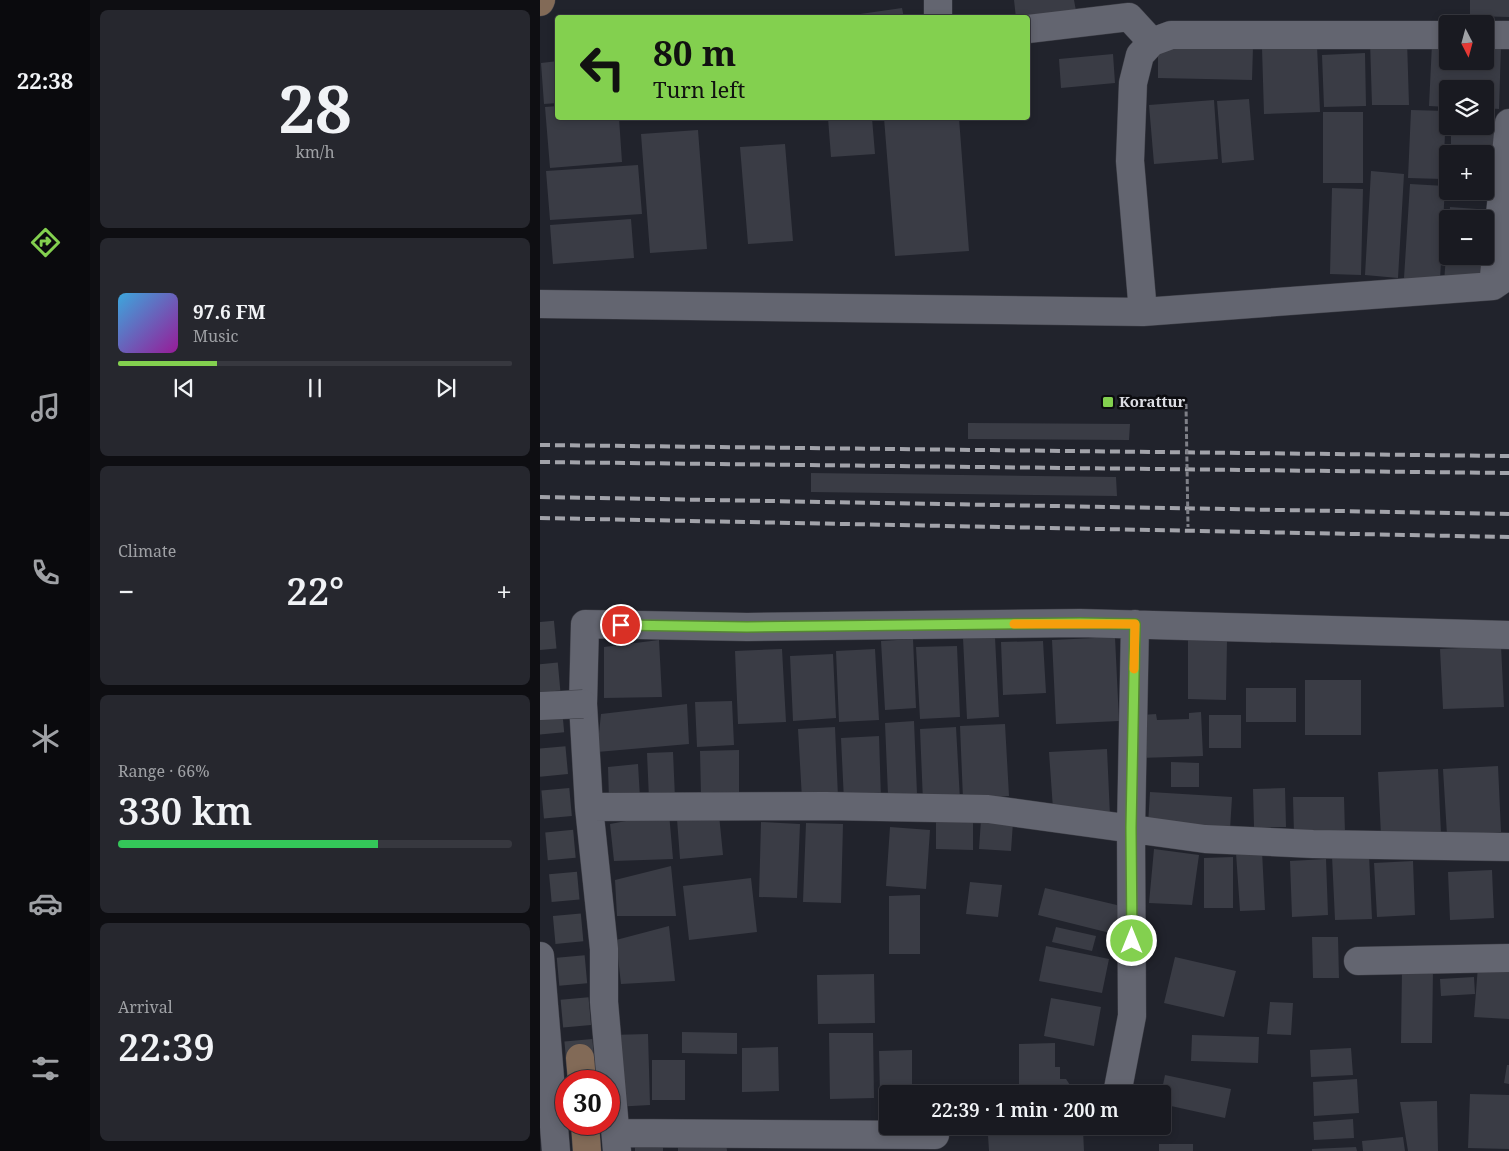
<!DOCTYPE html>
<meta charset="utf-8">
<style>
body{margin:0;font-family:"Noto Serif",serif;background:#26272e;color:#f1f3f6;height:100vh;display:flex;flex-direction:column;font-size:19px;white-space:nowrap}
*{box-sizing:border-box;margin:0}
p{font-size:16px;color:#9fa1a5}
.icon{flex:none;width:28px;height:28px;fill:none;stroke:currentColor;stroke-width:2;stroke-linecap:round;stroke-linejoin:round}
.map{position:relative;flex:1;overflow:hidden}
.panel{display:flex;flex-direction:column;gap:10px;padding:10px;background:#0e0e12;width:450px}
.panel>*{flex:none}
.guide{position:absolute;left:15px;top:15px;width:475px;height:105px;border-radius:5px;box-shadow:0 2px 8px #0003,0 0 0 1px #37383f;background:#83d04f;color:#111;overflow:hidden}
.needle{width:32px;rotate:174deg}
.fabs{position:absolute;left:899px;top:15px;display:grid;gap:10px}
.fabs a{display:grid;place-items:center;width:55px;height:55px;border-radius:5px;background:#191a21;box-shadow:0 2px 8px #0003,0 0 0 1px #37383f;font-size:25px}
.speed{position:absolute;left:15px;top:1070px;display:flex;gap:10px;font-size:25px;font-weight:700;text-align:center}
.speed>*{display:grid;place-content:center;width:65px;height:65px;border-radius:50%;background:#191a21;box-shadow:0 2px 8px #0003,0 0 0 1px #37383f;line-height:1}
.speed .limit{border:8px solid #d22;background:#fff;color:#111}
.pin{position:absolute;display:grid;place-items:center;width:42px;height:42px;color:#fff;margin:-21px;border:2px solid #fff;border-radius:50%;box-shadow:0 1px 5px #0007}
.me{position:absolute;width:55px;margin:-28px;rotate:0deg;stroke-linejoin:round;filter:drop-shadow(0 0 4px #0008)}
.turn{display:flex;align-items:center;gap:18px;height:105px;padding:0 15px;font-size:22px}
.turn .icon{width:65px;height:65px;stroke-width:2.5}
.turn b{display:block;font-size:35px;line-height:42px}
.big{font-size:38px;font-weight:600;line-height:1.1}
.panel .widget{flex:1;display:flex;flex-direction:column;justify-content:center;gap:8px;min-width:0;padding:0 18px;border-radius:8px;background:#26272e}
.panel .dial{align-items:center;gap:0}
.dial b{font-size:65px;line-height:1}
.song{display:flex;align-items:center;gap:15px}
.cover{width:60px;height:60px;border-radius:8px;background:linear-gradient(135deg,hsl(200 70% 55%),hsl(300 70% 35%))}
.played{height:5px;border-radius:2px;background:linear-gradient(90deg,#83d04f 25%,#37383f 25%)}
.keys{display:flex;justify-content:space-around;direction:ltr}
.heat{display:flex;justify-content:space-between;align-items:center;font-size:28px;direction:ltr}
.charge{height:8px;border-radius:4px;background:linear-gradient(90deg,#34c759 66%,#37383f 0)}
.trip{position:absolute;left:339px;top:1085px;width:292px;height:50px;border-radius:5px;background:#191a21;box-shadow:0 2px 8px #0003,0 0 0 1px #37383f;font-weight:600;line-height:50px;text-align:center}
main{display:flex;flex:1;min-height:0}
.dock{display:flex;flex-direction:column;width:90px;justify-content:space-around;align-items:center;background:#0a0a0d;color:#9fa1a5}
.dock .icon{width:35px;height:35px}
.dock .current{color:#83d04f}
.dock b{font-size:22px;color:#f1f3f6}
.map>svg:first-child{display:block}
.building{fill:#3a3c45}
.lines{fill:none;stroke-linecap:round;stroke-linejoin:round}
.secondary-tunnel{stroke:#3d3f47;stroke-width:28;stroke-dasharray:28 14;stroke-linecap:butt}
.street-casing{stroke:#3d3e46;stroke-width:29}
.secondary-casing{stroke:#3d3e46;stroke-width:29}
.street{stroke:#636570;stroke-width:28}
.secondary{stroke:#826a57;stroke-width:28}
.rail{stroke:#a2a3aa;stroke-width:4;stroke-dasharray:10 5;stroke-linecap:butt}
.street-bridge-casing{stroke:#3d3e46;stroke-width:29;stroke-linecap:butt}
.path-bridge{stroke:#7f8088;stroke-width:3;stroke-dasharray:5 2.5;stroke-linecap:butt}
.street-bridge{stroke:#636570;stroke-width:28}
.route-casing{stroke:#558733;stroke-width:12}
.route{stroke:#83d04f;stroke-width:9}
.slow{stroke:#f59e0b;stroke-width:9}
.poi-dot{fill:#83d04f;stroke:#0c0c10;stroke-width:2}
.labels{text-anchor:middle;stroke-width:5;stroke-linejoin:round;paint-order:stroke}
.poi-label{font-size:15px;font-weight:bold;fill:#dcdde3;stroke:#0c0c10;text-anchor:start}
</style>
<main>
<nav class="dock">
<b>22:38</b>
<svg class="icon current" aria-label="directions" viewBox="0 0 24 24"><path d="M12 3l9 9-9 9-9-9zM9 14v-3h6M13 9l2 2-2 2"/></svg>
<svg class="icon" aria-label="music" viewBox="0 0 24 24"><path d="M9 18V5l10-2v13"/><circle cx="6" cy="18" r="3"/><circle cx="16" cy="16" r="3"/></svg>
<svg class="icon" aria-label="phone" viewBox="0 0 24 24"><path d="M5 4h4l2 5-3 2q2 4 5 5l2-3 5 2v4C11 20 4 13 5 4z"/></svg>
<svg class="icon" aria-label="climate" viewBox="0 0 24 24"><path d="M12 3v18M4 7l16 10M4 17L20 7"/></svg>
<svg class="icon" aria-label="car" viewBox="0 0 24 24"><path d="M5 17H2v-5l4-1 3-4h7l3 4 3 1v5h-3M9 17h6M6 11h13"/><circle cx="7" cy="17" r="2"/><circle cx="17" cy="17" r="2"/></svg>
<svg class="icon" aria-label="filters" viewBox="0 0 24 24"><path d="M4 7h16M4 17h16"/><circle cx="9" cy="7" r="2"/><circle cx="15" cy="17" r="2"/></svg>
</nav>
<section class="panel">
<div class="widget dial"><b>28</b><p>km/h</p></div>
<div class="widget">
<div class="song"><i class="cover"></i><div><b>97.6 FM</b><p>Music</p></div></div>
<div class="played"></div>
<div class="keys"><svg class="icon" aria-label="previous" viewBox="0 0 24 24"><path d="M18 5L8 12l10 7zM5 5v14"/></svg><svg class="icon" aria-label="pause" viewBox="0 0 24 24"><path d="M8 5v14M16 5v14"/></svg><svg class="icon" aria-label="next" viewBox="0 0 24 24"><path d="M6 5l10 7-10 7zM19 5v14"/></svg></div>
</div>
<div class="widget"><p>Climate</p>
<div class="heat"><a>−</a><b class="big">22°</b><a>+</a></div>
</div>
<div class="widget"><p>Range · 66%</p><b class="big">330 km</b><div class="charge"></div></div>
<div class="widget"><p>Arrival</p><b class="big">22:39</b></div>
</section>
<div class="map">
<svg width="969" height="1151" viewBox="0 0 969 1151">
<rect width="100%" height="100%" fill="#21232c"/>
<!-- building -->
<path class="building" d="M 474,0 L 534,0 L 536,11 L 476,18 Z
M 930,0 L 969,0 L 969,17 L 930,16 Z
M 362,8 L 364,18 L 306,18 L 306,16 Z
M 867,40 L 869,105 L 832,105 L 830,41 Z
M 892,43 L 908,44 L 908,61 L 945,61 L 945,45 L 961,46 L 959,109 L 945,108 L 945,89 L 908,89 L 908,107 L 889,106 Z
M 618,45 L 713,47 L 712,80 L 618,78 Z
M 777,46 L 780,112 L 724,114 L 722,48 Z
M 825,53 L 826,106 L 784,107 L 782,55 Z
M 573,54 L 575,83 L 521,88 L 519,59 Z
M 18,61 L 18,103 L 4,104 L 1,63 Z
M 709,99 L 714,160 L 682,163 L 677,101 Z
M 674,100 L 678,159 L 614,164 L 609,105 Z
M 18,106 L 18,118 L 79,118 L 82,162 L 10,168 L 5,107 Z
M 871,110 L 906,111 L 903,179 L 868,178 Z
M 783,112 L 823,112 L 823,183 L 783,183 Z
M 945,112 L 955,112 L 953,180 L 945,180 L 945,154 L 911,154 L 911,126 L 945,126 Z
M 288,118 L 332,118 L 335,154 L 291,157 Z
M 344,118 L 419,118 L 429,251 L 355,256 Z
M 158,130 L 167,249 L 110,253 L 101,134 Z
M 245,144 L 253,241 L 208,244 L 200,147 Z
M 98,165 L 102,214 L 10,220 L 6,171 Z
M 831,171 L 864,174 L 858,278 L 825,275 Z
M 870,184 L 905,186 L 900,280 L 864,278 Z
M 792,188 L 823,189 L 821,275 L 790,274 Z
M 910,207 L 951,210 L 946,285 L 904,282 L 906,256 L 945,256 L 945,219 L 909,219 Z
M 91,219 L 94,258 L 13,264 L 10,225 Z
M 428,423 L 590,424 L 589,440 L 428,439 Z
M 271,473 L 576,477 L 577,496 L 271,492 Z
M 455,637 L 459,717 L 427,719 L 423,638 Z
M 575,637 L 579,721 L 516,724 L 512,640 Z
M 373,639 L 376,708 L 345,710 L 341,641 Z
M 119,640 L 122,697 L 64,698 L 64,647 Z
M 648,640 L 687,640 L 686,700 L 648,699 Z
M 503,641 L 506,693 L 463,695 L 461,642 Z
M 417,646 L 420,717 L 380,719 L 376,647 Z
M 961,646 L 964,707 L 903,709 L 900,649 Z
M 242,649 L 246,722 L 198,724 L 195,651 Z
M 335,649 L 339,720 L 299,722 L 296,651 Z
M 293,654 L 296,718 L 253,721 L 250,656 Z
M 765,680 L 821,680 L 821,735 L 765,735 Z
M 706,688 L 756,688 L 756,722 L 706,722 Z
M 192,701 L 194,745 L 157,747 L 155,702 Z
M 147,704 L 149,744 L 57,752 L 61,714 Z
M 661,712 L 663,756 L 599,758 L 602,715 L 616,714 L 617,720 L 649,719 L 649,713 Z
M 669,715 L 701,715 L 701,748 L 669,748 Z
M 374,721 L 377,794 L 348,795 L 345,723 Z
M 465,724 L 469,796 L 423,799 L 420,726 Z
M 295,727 L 298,797 L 262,799 L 258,729 Z
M 416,727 L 420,800 L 383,802 L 380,729 Z
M 339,736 L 341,799 L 304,801 L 301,738 Z
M 567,749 L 570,816 L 513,809 L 509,752 Z
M 199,750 L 199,795 L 161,796 L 160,751 Z
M 133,752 L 135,798 L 109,799 L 107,753 Z
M 631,762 L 659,763 L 659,787 L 631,787 Z
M 98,764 L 100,798 L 69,800 L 68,767 Z
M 958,766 L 961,832 L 907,835 L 903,769 Z
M 898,769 L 901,834 L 841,836 L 838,772 Z
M 745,788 L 746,827 L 714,827 L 713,789 Z
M 610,792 L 692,797 L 690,830 L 608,825 Z
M 753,797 L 804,797 L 805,834 L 754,834 Z
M 129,813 L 133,859 L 74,861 L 70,824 Z
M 179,815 L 183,855 L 140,859 L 137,819 Z
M 396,817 L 433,818 L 433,850 L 396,849 Z
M 441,820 L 473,822 L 471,851 L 439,849 Z
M 221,822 L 260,824 L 257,898 L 219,897 Z
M 266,823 L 303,824 L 301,903 L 263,902 Z
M 350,827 L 390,830 L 386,889 L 346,886 Z
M 614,849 L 659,855 L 652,905 L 609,903 Z
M 722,851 L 725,910 L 700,911 L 696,853 Z
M 829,855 L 832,919 L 795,920 L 792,856 Z
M 693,857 L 693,908 L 664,908 L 664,858 Z
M 786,859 L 788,915 L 752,917 L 750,861 Z
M 873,861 L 875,915 L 837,917 L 834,863 Z
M 131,866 L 136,916 L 77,916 L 75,880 Z
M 952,870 L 954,918 L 910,920 L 908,872 Z
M 211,878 L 217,932 L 149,940 L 143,886 Z
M 430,882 L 462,885 L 458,917 L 426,914 Z
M 505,888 L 581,906 L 574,934 L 498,915 Z
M 380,895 L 380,954 L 349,954 L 349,896 Z
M 129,926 L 135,981 L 81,984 L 76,940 Z
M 516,927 L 556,936 L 552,951 L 512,942 Z
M 772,937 L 798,937 L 799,978 L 773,978 Z
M 506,946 L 569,959 L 562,993 L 499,981 Z
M 635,957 L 696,971 L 684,1017 L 624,1003 Z
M 938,966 L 969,967 L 969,1019 L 934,1017 Z
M 862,969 L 893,969 L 892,1043 L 861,1043 Z
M 334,974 L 335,1023 L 278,1024 L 277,975 Z
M 934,977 L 935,994 L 901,996 L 900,979 Z
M 511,998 L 561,1007 L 554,1046 L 504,1036 Z
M 730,1002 L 753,1003 L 751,1035 L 727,1034 Z
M 142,1032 L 197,1033 L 197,1054 L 142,1053 Z
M 289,1033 L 333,1033 L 334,1098 L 290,1099 Z
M 108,1034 L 110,1105 L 74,1107 L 71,1035 Z
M 652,1035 L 719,1037 L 718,1063 L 651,1061 Z
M 515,1043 L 515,1067 L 520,1067 L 520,1079 L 526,1079 L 530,1085 L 528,1093 L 479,1094 L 479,1044 Z
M 238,1047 L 239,1091 L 202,1092 L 202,1048 Z
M 811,1048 L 813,1075 L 771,1077 L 770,1050 Z
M 372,1050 L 372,1094 L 340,1096 L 339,1051 Z
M 112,1060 L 145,1060 L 145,1100 L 112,1100 Z
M 967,1065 L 969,1065 L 969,1084 L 964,1083 Z
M 625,1075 L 691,1089 L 685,1118 L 622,1104 L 621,1094 Z
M 817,1079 L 819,1113 L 774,1116 L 773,1082 Z
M 930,1094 L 969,1095 L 969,1149 L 928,1148 Z
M 897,1101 L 898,1151 L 868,1151 L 860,1102 Z
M 622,1107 L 629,1108 L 624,1133 L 596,1127 L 622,1126 Z
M 813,1119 L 814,1138 L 774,1140 L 773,1122 Z
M 543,1130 L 544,1151 L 449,1151 L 448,1135 Z
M 863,1137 L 865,1151 L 823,1151 L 822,1141 Z
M 123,1141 L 123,1151 L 95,1151 L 95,1143 Z
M 186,1142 L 187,1151 L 138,1151 L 138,1144 Z
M 619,1144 L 653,1144 L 653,1151 L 619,1151 Z
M 816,1147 L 817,1151 L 772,1151 L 772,1149 Z"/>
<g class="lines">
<!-- secondary-tunnel -->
<path class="secondary-tunnel" d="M 0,622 L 40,1058"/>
<!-- street casing -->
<g class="street-casing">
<path id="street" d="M 398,18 L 398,0
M 488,29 L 589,17 L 612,42
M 945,35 L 969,35
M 953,286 L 969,123
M 0,304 L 603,312 L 953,286 L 969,275
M 603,312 L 590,161 L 593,83 L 600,55 L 612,42 L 631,35 L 908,35
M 49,807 L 286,806 L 448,809 L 665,839 L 773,844 L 969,847
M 0,956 L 16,1151
M 818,961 L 969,958
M 577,1094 L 592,1016 L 591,829 L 595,624
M 76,1133 L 395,1135
M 77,1151 L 64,1002 L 64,949 L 49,807 L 43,704 L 45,624 L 207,627 L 540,623 L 969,635"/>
</g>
<!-- secondary casing -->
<g class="secondary-casing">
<path id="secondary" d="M 0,2 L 1,0
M 40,1058 L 42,1081
M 45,1124 L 47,1151"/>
</g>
<!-- street -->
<use href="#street" class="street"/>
<!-- secondary -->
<use href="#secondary" class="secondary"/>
<!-- rail -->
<path class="rail" d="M 0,445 L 969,456
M 0,462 L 969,473
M 0,497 L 969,514
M 0,518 L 969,537"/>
<!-- street-bridge casing -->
<g class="street-bridge-casing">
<path id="street-bridge" d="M 0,706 L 43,704"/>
</g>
<!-- path-bridge -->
<path class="path-bridge" d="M 646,404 L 648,527"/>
<!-- street-bridge -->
<use href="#street-bridge" class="street-bridge"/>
</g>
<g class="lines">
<!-- route casing -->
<g class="route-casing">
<path id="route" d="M 81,625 L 207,627 L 540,623 L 595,624 L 591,828 L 592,941"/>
</g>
<!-- route -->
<use href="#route" class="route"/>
<!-- slow -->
<path class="slow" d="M 474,624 L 595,624 L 594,669"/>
</g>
<!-- markers -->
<rect class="poi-dot" x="562" y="396" width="12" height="12" rx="2.5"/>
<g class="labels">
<!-- poi labels -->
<g class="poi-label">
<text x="579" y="407">Korattur</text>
</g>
</g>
</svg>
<div class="fabs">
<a><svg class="needle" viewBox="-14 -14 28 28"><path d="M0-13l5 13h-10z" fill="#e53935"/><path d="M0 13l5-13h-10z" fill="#9fa1a5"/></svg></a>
<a><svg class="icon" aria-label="layers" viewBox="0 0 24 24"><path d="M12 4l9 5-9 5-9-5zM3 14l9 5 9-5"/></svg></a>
<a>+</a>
<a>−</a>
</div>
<div class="speed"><div class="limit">30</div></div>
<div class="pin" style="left:81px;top:625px;background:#d93025"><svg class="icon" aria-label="arrive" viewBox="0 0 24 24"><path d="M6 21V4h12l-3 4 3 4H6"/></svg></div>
<svg class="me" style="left:592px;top:941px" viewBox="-20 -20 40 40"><circle r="17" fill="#83d04f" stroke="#fff" stroke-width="3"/><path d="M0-11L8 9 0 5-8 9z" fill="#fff"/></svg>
<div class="trip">22:39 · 1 min · 200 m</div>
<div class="guide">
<div class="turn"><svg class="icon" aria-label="left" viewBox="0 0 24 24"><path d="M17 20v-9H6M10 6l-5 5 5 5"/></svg><div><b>80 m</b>Turn left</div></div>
</div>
</div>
</main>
